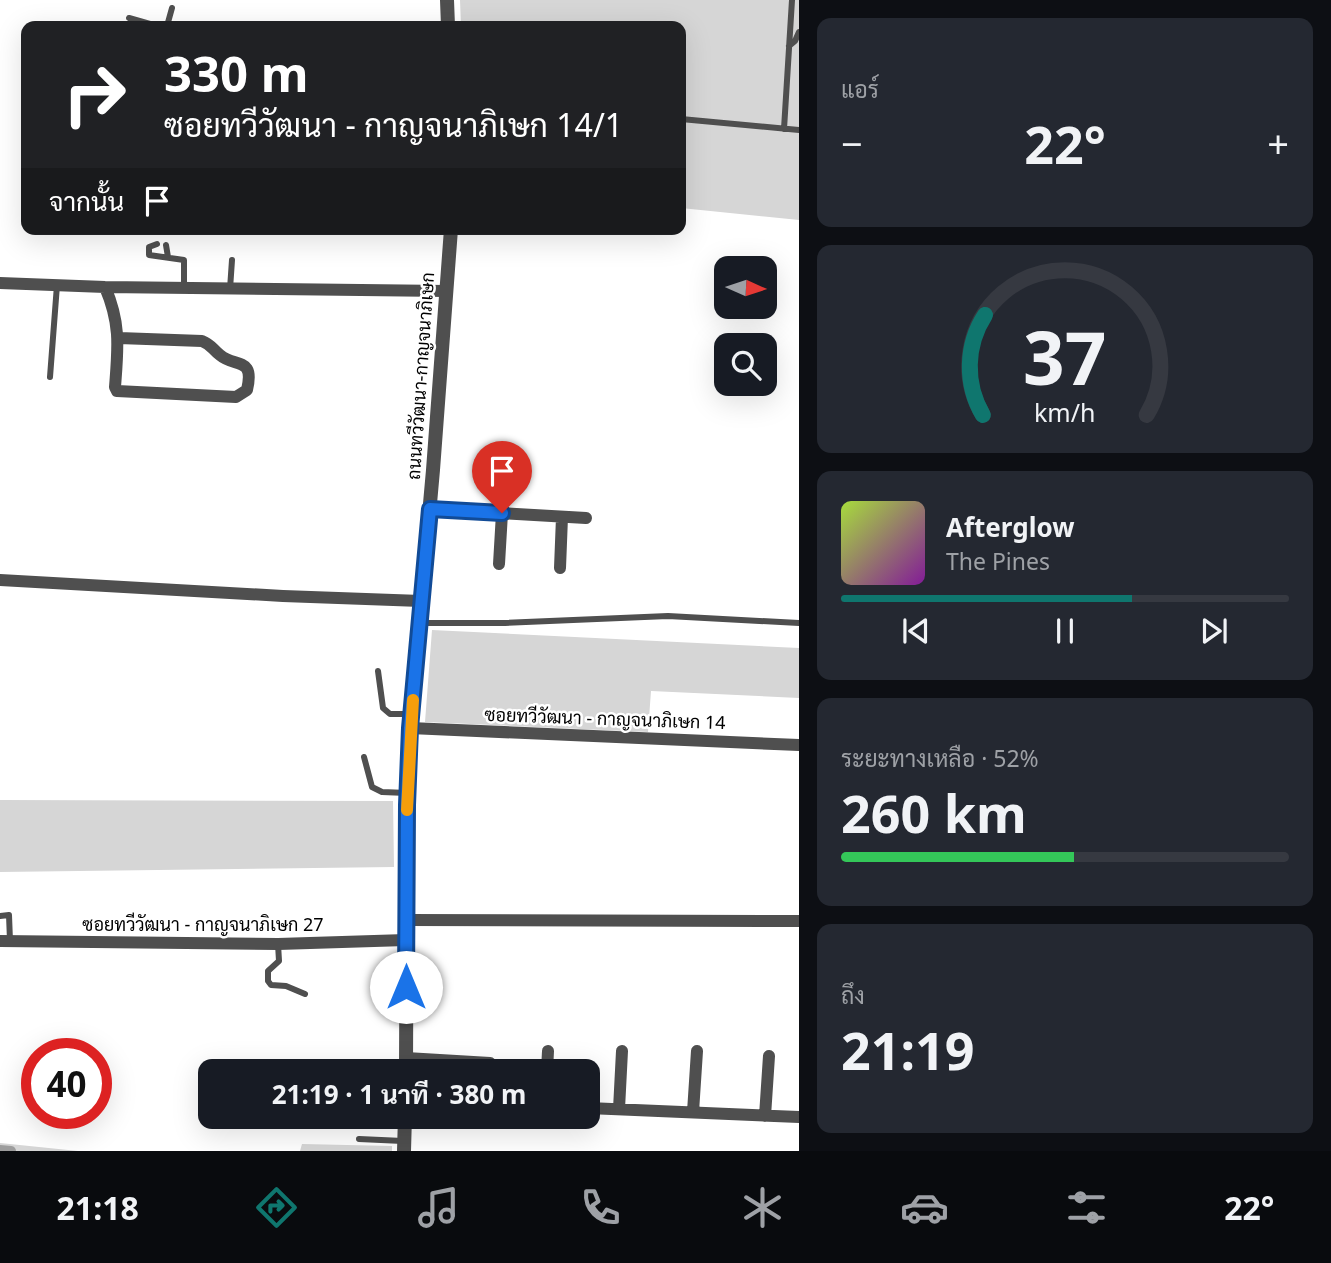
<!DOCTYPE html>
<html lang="th">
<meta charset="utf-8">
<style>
body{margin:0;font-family:"Noto Sans",Sarabun,sans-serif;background:#242831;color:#f1f3f6;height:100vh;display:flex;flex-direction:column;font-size:26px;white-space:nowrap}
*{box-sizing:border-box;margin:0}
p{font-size:23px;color:#9ea1a6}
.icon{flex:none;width:38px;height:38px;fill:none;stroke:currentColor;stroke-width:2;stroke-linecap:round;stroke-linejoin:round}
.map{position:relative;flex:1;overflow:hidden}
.side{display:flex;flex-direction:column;gap:18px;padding:18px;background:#0d0f14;width:532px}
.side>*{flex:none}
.guide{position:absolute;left:21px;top:21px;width:665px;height:214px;border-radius:14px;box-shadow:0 7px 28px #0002;background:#202124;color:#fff;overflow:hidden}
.needle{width:46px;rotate:93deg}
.controls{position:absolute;left:714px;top:256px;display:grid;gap:14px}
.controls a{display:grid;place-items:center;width:63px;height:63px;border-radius:14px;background:#171b24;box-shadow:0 7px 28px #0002;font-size:35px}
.speed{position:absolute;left:21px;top:1038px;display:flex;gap:14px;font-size:35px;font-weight:700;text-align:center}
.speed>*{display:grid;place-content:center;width:91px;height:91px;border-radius:50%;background:#171b24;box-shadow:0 7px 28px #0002;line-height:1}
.speed .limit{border:10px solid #d22;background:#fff;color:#111}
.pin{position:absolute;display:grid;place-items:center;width:60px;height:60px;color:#fff;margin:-72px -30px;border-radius:50% 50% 50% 0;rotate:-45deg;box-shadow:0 0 7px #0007}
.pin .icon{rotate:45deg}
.me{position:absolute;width:77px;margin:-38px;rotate:0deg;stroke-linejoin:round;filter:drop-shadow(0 0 5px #0008)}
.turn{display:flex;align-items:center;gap:24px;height:147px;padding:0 28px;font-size:32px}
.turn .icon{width:91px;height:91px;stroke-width:2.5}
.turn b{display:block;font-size:49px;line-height:60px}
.then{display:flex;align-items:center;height:66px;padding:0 28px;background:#0003;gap:14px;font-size:26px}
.big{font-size:52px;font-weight:700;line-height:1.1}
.side .widget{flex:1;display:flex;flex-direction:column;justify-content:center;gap:10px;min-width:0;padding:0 24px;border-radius:14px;background:#242831}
.side .dial{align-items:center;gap:0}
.dial svg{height:182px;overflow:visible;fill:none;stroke:#363941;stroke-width:7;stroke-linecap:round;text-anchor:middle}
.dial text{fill:#f1f3f6;stroke:none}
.song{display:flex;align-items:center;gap:21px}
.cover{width:84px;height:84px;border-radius:10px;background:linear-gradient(135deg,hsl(80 70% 55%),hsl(290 70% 35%))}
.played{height:7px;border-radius:4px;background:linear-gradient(90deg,#0f766e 65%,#363941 65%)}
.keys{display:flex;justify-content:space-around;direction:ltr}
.heat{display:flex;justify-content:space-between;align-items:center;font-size:38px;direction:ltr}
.charge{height:10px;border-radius:5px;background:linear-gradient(90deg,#34c759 52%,#363941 0)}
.trip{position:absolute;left:198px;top:1059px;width:402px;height:70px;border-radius:14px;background:#171b24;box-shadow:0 7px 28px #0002;font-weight:700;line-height:70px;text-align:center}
.tab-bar{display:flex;height:112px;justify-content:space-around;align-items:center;background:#090b0e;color:#9ea1a6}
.tab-bar .icon{width:49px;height:49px}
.tab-bar .current{color:#0f766e}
.tab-bar b{font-size:32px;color:#f1f3f6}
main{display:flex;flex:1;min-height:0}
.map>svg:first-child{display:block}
.green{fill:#d6d6d6}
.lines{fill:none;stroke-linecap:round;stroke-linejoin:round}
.canal{stroke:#9d9d9d;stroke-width:10}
.service{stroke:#4f4f4f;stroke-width:6}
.minor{stroke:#4f4f4f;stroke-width:12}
.tertiary{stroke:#4f4f4f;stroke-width:14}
.route-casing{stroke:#114b97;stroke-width:18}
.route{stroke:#1a73e8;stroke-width:12}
.slow{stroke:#f59e0b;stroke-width:12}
.labels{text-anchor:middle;stroke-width:5;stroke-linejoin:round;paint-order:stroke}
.street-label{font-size:18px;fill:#000;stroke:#fff}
</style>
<main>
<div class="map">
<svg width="799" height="1151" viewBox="0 0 799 1151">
<rect width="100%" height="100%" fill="#fff"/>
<!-- green -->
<path class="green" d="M 460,0 L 799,0 L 799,220 L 681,208 L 681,26 L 461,26 Z
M 432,630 L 799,648 L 799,698 L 651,691 L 648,732 L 425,722 Z
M 0,800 L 393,801 L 394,867 L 0,872 Z
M 0,1143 L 78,1151 L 0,1151 Z
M 302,1144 L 392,1146 L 392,1151 L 300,1151 Z"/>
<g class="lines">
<!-- canal -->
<path class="canal" d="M 0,1150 L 11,1151"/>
<!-- service -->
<path class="service" d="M 129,18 L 157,26
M 167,26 L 172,8
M 789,46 L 795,41 L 799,32
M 681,119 L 799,130
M 784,129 L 792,0
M 157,244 L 149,247 L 149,255 L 184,260 L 184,288
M 166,245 L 168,257
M 230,289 L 232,260
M 50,377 L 57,285
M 420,623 L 505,623 L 668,616 L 799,623
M 378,671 L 383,708 L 390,714 L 411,714
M 364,757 L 372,787 L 382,792 L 407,793
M 0,916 L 9,915 L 10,941
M 278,944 L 279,961 L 268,971 L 268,981 L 271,985 L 286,986 L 305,994
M 359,1139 L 403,1141"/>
<!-- minor -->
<path class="minor" d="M 0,283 L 105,287 L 446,291
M 105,287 C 121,324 118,348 115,387 L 117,391 L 236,397 L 247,390 C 255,356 235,368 220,355 C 212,349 212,345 202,341 L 119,338
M 430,509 L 586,518
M 499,564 L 502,513
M 560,568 L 562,517
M 0,580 L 283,596 L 421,601
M 410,728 L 799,745
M 406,920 L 799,921
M 0,941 L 278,944 L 406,940
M 406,1058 L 490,1063
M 547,1071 L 548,1051
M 588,1108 L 799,1117
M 619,1109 L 622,1051
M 693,1112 L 697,1051
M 765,1116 L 769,1056"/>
<!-- tertiary -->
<path class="tertiary" d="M 447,0 L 448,26
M 406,1071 L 407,805 L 410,728 L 433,470 L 451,229
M 404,1151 L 405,1116"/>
</g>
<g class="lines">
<!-- route casing -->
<g class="route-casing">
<path id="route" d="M 406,987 L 407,805 L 410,728 L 430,509 L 502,513"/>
</g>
<!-- route -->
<use href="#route" class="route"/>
<!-- slow -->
<path class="slow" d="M 407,810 L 413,700"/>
</g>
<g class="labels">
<!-- street labels -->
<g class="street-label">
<text transform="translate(421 376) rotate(-86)" y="6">ถนนทวีวัฒนา-กาญจนาภิเษก</text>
<text transform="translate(605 719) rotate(2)" y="6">ซอยทวีวัฒนา - กาญจนาภิเษก 14</text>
<text x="203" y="931">ซอยทวีวัฒนา - กาญจนาภิเษก 27</text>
</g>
</g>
</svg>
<div class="controls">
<a><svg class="needle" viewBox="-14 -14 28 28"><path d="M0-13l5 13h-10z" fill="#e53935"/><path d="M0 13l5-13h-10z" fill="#9ea1a6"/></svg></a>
<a><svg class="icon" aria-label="search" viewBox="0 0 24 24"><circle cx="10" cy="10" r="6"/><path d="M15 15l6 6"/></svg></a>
</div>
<div class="speed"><div class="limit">40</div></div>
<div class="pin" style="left:502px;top:513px;background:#d93025"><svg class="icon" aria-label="arrive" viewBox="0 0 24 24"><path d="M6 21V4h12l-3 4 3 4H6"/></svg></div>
<svg class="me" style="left:406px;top:987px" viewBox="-20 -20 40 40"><circle r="19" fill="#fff"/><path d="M0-13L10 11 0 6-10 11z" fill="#1a73e8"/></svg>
<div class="trip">21:19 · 1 นาที · 380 m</div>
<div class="guide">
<div class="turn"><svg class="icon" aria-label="right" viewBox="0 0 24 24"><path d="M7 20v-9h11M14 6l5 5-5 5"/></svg><div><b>330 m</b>ซอยทวีวัฒนา - กาญจนาภิเษก 14/1</div></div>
<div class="then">จากนั้น<svg class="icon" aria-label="arrive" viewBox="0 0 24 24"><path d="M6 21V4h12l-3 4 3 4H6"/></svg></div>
</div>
</div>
<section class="side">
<div class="widget"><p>แอร์</p>
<div class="heat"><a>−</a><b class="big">22°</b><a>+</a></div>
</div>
<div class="widget dial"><svg viewBox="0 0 100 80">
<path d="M14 69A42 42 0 1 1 86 69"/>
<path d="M14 69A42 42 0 0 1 15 25" stroke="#0f766e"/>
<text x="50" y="56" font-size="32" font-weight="700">37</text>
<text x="50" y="72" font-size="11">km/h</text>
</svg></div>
<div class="widget">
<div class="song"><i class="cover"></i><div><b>Afterglow</b><p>The Pines</p></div></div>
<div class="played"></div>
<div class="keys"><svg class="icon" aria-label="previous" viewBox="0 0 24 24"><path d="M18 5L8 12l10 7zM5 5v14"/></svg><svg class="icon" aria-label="pause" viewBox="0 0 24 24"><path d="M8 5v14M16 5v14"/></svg><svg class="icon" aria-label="next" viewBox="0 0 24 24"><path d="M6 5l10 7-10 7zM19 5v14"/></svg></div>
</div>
<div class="widget"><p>ระยะทางเหลือ · 52%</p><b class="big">260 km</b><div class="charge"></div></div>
<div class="widget"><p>ถึง</p><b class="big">21:19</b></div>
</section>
</main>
<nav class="tab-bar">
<b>21:18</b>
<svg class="icon current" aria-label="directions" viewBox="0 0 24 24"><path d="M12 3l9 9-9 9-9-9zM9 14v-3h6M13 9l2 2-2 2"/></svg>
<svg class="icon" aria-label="music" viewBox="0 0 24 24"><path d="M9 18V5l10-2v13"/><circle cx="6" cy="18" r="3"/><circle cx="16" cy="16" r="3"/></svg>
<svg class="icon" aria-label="phone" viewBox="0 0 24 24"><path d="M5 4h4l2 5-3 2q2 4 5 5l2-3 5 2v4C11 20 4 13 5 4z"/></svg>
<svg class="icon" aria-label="climate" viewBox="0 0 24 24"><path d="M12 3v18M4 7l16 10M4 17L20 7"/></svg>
<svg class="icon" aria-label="car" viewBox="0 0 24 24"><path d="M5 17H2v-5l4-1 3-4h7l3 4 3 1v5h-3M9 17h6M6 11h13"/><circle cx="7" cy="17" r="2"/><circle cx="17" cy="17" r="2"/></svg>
<svg class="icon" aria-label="filters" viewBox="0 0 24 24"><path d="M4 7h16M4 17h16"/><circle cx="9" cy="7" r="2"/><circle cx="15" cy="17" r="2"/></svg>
<b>22°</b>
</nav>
